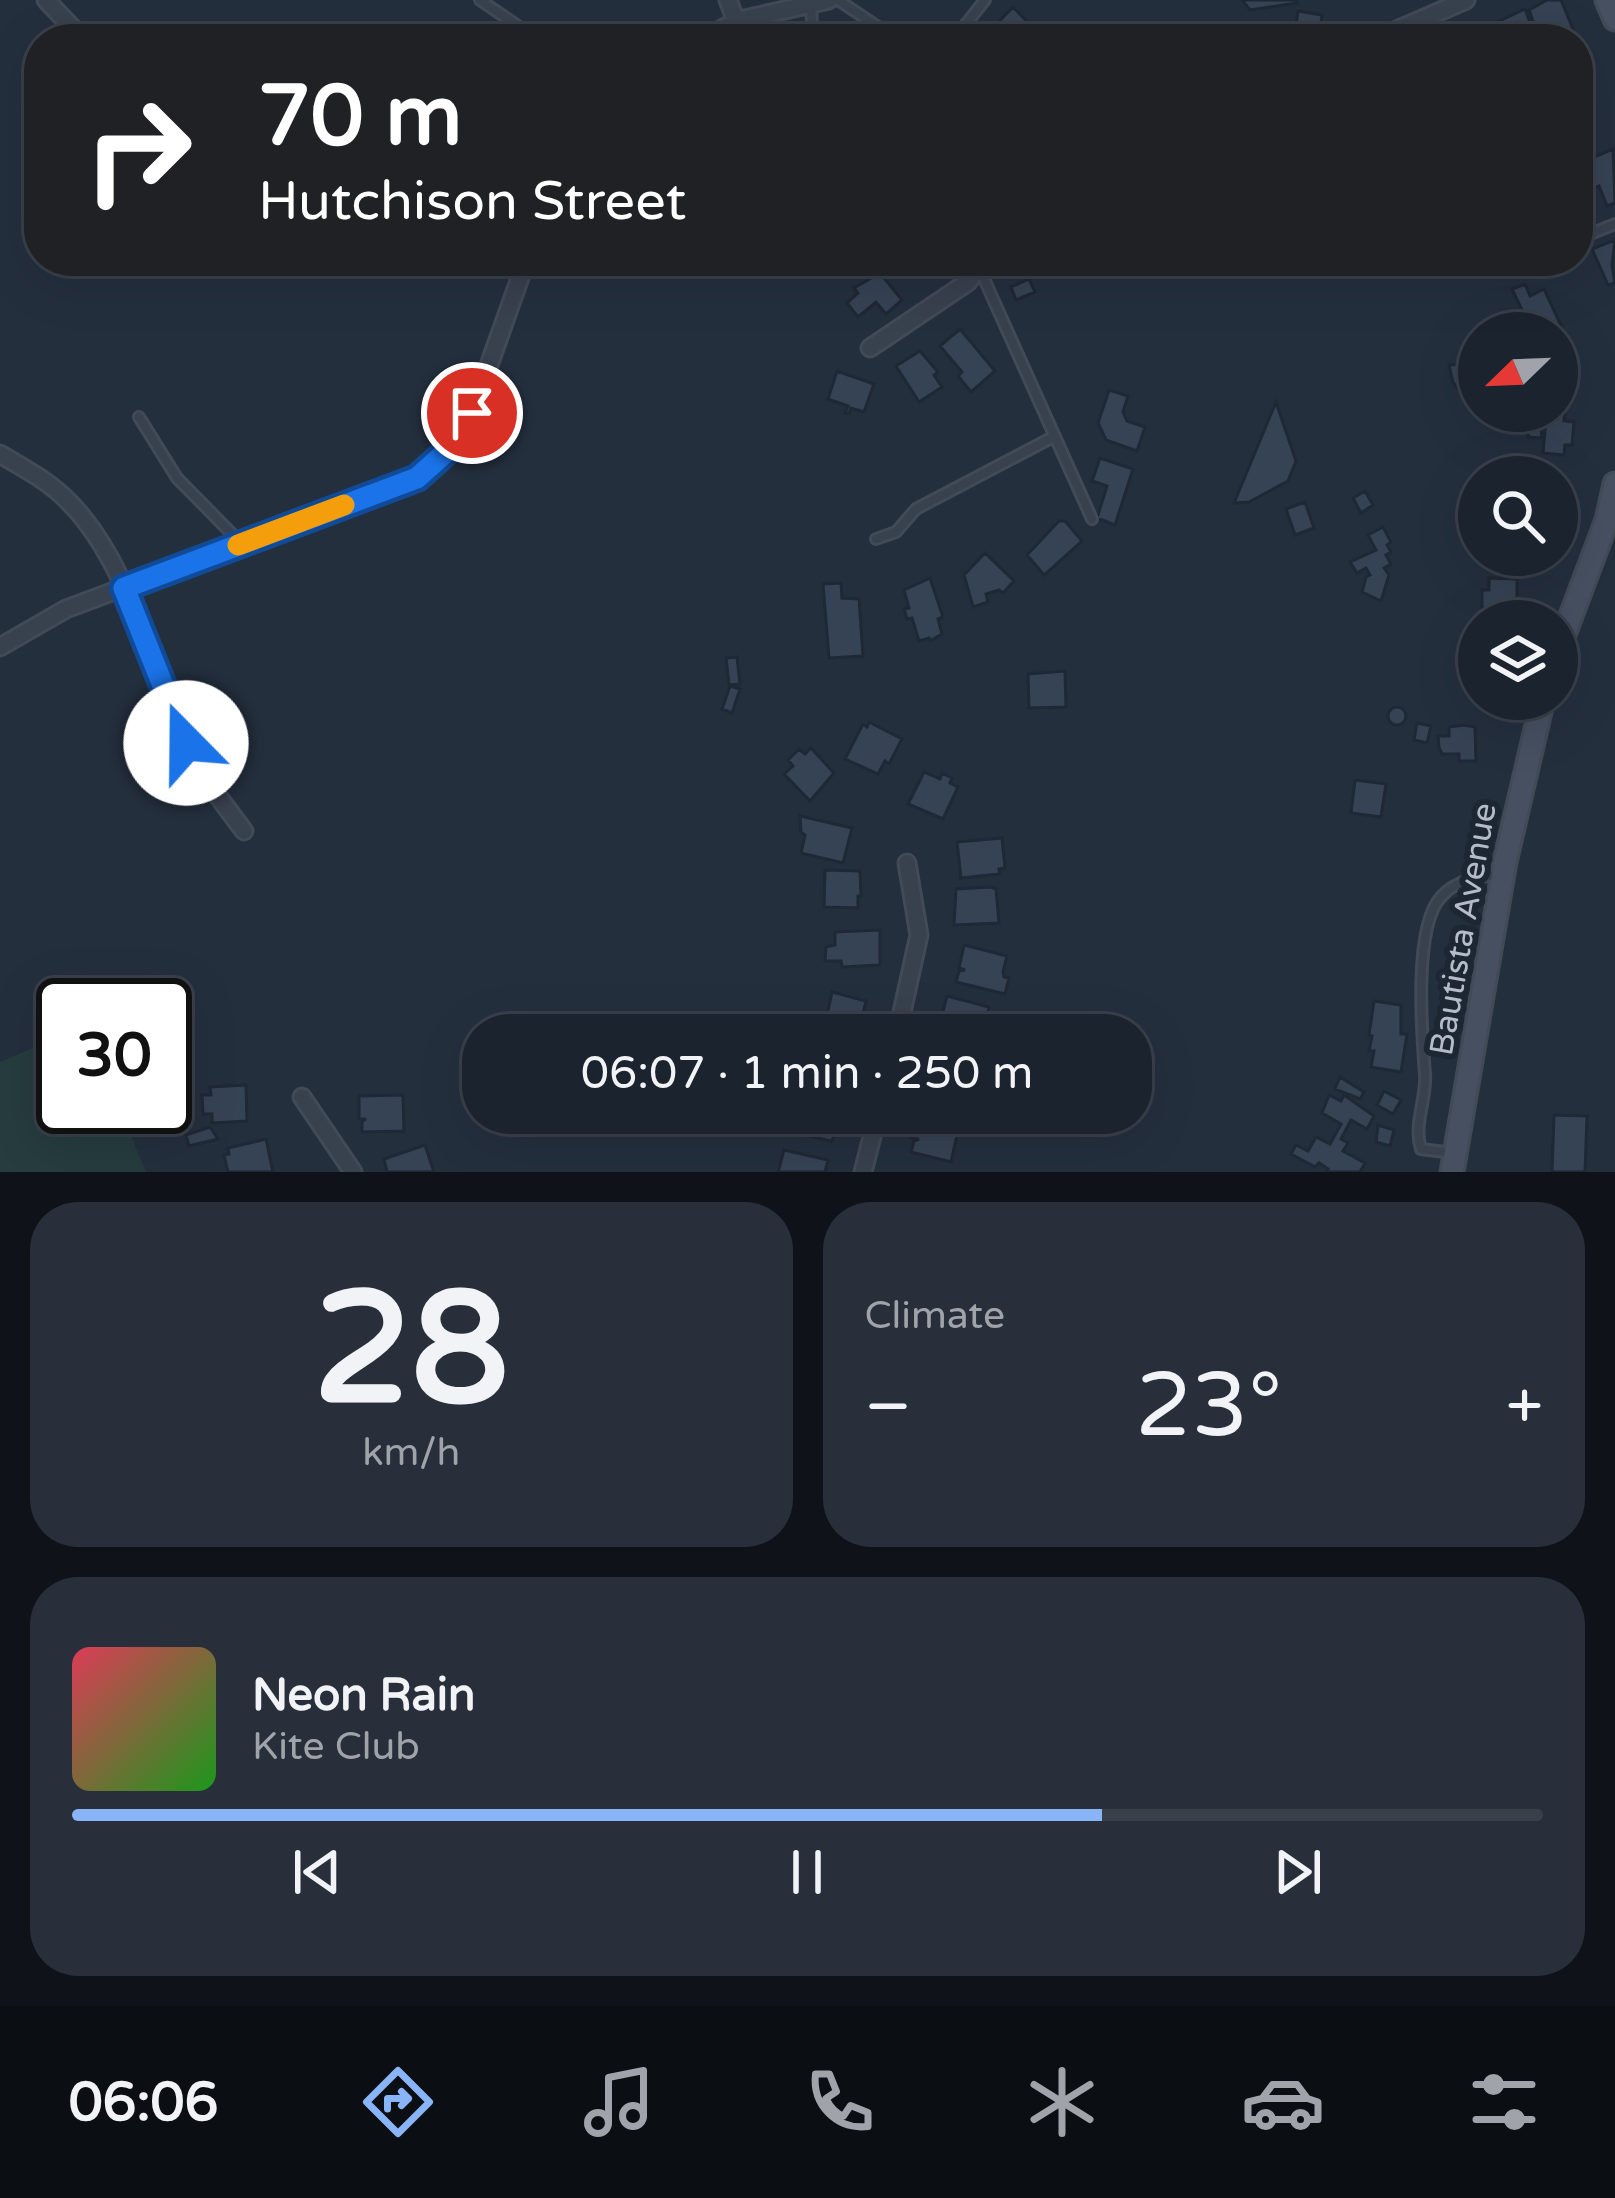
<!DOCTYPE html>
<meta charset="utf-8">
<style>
body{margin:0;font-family:"Varela Round",sans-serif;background:#282f3a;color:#f1f3f6;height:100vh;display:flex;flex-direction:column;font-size:45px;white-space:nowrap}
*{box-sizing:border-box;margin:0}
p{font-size:39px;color:#a0a4aa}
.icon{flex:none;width:66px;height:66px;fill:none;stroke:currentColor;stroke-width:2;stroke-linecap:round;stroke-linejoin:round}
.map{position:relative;height:1172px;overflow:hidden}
.sheet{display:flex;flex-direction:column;gap:30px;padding:30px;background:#0f1319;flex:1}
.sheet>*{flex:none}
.top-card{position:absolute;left:24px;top:24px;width:1569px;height:252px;border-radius:48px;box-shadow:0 12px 48px #0002,0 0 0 3px #39404a;background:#202124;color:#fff;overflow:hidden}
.needle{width:78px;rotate:247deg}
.buttons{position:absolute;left:1458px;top:312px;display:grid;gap:24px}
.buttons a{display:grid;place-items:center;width:120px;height:120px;border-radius:50%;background:#1b232e;box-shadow:0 12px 48px #0002,0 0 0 3px #39404a;font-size:60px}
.speed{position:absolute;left:36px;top:978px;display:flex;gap:24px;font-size:60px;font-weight:700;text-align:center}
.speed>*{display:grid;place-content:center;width:156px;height:156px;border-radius:50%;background:#1b232e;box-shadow:0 12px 48px #0002,0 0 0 3px #39404a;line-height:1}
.speed .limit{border:6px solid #111;border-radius:18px;background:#fff;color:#111}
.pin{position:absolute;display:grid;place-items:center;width:102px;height:102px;color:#fff;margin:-51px;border:6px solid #fff;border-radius:50%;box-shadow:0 3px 12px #0007}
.me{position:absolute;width:132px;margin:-66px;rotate:338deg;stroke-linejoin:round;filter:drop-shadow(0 0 9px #0008)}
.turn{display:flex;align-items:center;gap:42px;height:252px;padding:0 36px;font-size:54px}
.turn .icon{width:156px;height:156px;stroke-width:2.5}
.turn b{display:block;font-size:84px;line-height:102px}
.big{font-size:90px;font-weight:600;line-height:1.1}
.sheet .widget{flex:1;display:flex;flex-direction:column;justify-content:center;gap:18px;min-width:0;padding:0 42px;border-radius:48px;background:#282f3a}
.sheet .dial{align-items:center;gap:0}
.dial b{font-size:156px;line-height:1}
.song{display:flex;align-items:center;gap:36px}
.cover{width:144px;height:144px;border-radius:18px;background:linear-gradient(135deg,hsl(350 70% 55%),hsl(120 70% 35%))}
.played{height:12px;border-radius:6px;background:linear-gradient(90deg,#8ab4f8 70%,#39404a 70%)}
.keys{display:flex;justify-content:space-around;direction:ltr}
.heat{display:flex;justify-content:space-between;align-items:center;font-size:66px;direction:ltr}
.sheet .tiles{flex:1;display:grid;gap:30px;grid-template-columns:1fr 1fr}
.widget:last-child{grid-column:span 2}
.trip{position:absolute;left:462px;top:1014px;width:690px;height:120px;border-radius:48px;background:#1b232e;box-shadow:0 12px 48px #0002,0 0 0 3px #39404a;font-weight:600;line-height:120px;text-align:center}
.dock{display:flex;height:192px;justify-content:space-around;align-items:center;background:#0b0e12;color:#a0a4aa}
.dock .icon{width:84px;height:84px}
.dock .active{color:#8ab4f8}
.dock b{font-size:54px;color:#f1f3f6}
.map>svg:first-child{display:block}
.green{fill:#263c3f}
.building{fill:#364354;stroke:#1f2835;stroke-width:3}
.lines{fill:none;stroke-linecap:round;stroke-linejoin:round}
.lane-casing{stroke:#414a57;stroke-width:14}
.street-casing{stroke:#414a57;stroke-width:21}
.secondary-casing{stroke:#414a57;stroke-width:27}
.lane{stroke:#38414e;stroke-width:8}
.street{stroke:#38414e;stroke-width:15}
.secondary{stroke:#465061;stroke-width:21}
.route-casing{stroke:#114b97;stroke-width:30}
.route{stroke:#1a73e8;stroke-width:21}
.slow{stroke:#f59e0b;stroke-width:21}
.labels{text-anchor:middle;stroke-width:12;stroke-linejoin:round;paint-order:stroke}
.street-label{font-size:33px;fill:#b4bcc9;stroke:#1d2633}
</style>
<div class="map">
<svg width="1615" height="1172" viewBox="0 0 1615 1172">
<rect width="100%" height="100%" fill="#242f3e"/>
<!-- green -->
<path class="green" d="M 63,1035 L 63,1107 L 119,1107 L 146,1172 L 0,1172 L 0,1062 Z"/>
<!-- building -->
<path class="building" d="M 1242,0 L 1296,0 L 1297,3 L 1250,10 Z
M 1547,0 L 1561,0 L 1577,39 L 1551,39 L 1545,25 L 1536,29 L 1529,10 Z
M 1013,7 L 1037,32 L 1034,35 L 1038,39 L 989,38 L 988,33 Z
M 1525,9 L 1532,28 L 1502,38 L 1495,23 Z
M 1298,11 L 1322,15 L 1320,29 L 1296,25 Z
M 1578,97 L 1593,135 L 1578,141 Z
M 1613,149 L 1615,203 L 1607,206 L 1599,186 L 1591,189 L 1586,178 L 1594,175 L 1588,160 Z
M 1615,240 L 1612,266 L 1615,283 L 1608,285 L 1592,249 Z
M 1042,261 L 1064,261 L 1067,269 L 1050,276 Z
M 880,273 L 902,300 L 886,314 L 876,302 L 858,317 L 847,303 L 858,293 L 854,288 Z
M 1029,279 L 1035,292 L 1016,300 L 1011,287 Z
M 1525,284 L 1530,296 L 1544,289 L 1565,334 L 1557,337 L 1557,333 L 1533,333 L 1512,289 Z
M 960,329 L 995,371 L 971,392 L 958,376 L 962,372 L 940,346 Z
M 1479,348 L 1479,384 L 1476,382 L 1463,396 L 1453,382 L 1449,365 L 1469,364 Z
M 920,351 L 938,372 L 934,375 L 942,387 L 919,402 L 896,366 Z
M 837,371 L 874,384 L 864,412 L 851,408 L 849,414 L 845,413 L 848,406 L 828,399 Z
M 1109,390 L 1128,396 L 1123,412 L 1127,421 L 1145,427 L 1137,451 L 1106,440 L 1098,423 Z
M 1276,402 L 1296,461 L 1288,481 L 1249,502 L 1234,503 Z
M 1557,406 L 1565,407 L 1564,421 L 1574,422 L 1572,445 L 1565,445 L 1564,455 L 1543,453 L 1546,419 L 1543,419 L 1541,438 L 1528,437 L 1530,415 L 1546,417 L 1546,411 L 1557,411 Z
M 1100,458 L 1133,469 L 1115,525 L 1097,518 L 1107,486 L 1092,481 Z
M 1505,463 L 1527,472 L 1525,477 L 1499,475 Z
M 1365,491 L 1373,505 L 1361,513 L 1353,498 Z
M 1305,502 L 1314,528 L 1295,535 L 1286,509 Z
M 1059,521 L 1065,521 L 1082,541 L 1044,575 L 1027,555 Z
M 1383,527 L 1391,542 L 1387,545 L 1391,552 L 1386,555 L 1391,564 L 1384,568 L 1389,575 L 1381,601 L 1362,592 L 1366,577 L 1370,575 L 1366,568 L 1357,573 L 1350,562 L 1376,550 L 1368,535 Z
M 985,553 L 1014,581 L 1003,593 L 999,590 L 986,594 L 988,602 L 973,607 L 964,575 Z
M 930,578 L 943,617 L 938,619 L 942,634 L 930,641 L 929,638 L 919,641 L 912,618 L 907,619 L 904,609 L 909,608 L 904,590 Z
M 1489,578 L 1517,579 L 1517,602 L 1528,602 L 1528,616 L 1488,618 L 1489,608 L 1482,608 L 1482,590 L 1489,590 Z
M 841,583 L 842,598 L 859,599 L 863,656 L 829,658 L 823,584 Z
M 737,657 L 740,684 L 729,685 L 726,658 Z
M 1065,671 L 1066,707 L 1029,708 L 1028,674 Z
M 730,686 L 740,689 L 732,713 L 722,709 Z
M1388 716a9 9 0 1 1 18 0a9 9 0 1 1-18 0Z
M 869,722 L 902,739 L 889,764 L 885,761 L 878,774 L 845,759 L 863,724 L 867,727 Z
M 1417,723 L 1431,726 L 1427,743 L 1414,740 Z
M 1464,725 L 1475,727 L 1476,761 L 1459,761 L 1459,754 L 1442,754 L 1439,747 L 1438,736 L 1449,736 L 1449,727 Z
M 811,748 L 834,773 L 810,801 L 784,774 L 793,766 L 788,760 L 799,749 L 805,754 Z
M 924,772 L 940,779 L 942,773 L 952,778 L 950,783 L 958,787 L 943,819 L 908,804 Z
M 1355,780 L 1386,784 L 1381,817 L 1351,813 Z
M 800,816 L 852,828 L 843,863 L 801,853 L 805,835 L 801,832 Z
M 1002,838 L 1005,868 L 999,869 L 1000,874 L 961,878 L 957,842 Z
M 825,870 L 860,871 L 861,896 L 858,896 L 858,908 L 824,907 Z
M 991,887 L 996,889 L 999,923 L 954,925 L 956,889 Z
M 880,930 L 880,965 L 842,967 L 841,961 L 825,961 L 826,947 L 835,945 L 835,932 Z
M 964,945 L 1007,956 L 1003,972 L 1004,977 L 1009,978 L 1005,994 L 956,982 L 959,971 L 965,970 L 959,968 Z
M 832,992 L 866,1001 L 858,1035 L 824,1029 Z
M 947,996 L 989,1007 L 982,1035 L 938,1030 Z
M 1374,1001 L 1401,1005 L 1401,1034 L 1407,1034 L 1401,1072 L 1371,1067 L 1374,1051 L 1369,1051 L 1372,1036 L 1369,1035 Z
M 1340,1077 L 1364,1092 L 1360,1099 L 1335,1089 Z
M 246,1085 L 247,1121 L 212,1123 L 212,1114 L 203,1114 L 202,1095 L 211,1095 L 210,1087 Z
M 1384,1091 L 1401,1100 L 1393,1114 L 1377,1105 Z
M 403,1095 L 404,1131 L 362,1132 L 362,1121 L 366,1119 L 359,1119 L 359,1096 Z
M 1329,1095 L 1341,1101 L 1344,1095 L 1374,1116 L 1367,1129 L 1351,1120 L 1341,1139 L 1348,1143 L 1343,1151 L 1365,1163 L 1360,1172 L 1326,1172 L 1328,1169 L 1319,1163 L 1315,1167 L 1291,1154 L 1296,1145 L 1308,1151 L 1316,1137 L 1330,1144 L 1341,1124 L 1322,1113 Z
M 803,1113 L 841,1113 L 832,1141 L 798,1134 Z
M 1554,1115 L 1587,1116 L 1585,1172 L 1552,1172 Z
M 917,1116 L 959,1126 L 951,1162 L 911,1152 L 914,1141 L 919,1139 L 911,1138 Z
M 1378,1125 L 1394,1130 L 1390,1146 L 1376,1142 Z
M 210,1127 L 218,1139 L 189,1146 L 186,1135 Z
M 266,1139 L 273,1172 L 228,1172 L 224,1155 L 229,1154 L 228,1148 Z
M 425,1145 L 434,1172 L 387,1172 L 384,1159 Z
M 784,1150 L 828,1160 L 825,1172 L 778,1172 Z"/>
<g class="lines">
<!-- lane casing -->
<g class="lane-casing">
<path id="lane" d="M 480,0 L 537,39
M 838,0 L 896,39
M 811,6 L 813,39
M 873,39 L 882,30
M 954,39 L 985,0
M 1578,239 L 1615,224
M 980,270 L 1092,519
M 1507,272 L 1528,261
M 139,417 L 177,478 L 241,543
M 876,539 L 896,532 L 916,509 L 1055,436
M 1453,1153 L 1421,1149 C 1413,1124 1427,1099 1425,1074 C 1422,1035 1413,927 1441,897 C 1456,880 1480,875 1502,876"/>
</g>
<!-- street casing -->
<g class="street-casing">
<path id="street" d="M 46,0 L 83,39
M 728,0 L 736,21
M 704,39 L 736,21 L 829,0
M 1376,39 L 1466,0
M 870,348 L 968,282 L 984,261
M 0,454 C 23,468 49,481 68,501 C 127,559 151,664 184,739 C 199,772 222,802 244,831
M 0,647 L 66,609 L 417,478 L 445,452 L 472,413 L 526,261
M 897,1035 L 919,935 L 907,863
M 302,1097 L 353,1172
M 863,1172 L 878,1113"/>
</g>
<!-- secondary casing -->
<g class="secondary-casing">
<path id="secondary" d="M 1607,0 L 1615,19
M 1557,653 L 1607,520 L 1615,484
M 1452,1172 L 1505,862 L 1543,699"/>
</g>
<!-- lane -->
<use href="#lane" class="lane"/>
<!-- street -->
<use href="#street" class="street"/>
<!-- secondary -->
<use href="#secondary" class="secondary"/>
</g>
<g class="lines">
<!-- route casing -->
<g class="route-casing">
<path id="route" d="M 186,743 L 124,588 L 417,478 L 446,452 L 472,413"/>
</g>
<!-- route -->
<use href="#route" class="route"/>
<!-- slow -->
<path class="slow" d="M 238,545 L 344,505"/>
</g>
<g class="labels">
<!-- street labels -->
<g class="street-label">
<text transform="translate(1462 929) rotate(-80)" y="12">Bautista Avenue</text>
</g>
</g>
</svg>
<div class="buttons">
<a><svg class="needle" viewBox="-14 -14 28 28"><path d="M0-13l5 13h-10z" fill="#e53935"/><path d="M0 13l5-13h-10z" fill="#a0a4aa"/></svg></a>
<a><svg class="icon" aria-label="search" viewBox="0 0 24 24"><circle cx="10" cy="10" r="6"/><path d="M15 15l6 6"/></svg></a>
<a><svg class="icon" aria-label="layers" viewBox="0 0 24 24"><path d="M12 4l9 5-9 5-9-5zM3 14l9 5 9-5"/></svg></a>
</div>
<div class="speed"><div class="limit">30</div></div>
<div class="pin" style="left:472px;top:413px;background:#d93025"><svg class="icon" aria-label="arrive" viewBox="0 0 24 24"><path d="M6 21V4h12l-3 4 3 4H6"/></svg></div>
<svg class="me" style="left:186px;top:743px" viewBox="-20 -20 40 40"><circle r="19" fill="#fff"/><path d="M0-13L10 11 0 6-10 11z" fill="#1a73e8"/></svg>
<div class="trip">06:07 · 1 min · 250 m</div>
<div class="top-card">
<div class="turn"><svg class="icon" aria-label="right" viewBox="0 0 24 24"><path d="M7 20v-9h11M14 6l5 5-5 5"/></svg><div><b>70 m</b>Hutchison Street</div></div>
</div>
</div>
<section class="sheet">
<div class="tiles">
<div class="widget dial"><b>28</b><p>km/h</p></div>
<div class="widget"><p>Climate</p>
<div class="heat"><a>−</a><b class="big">23°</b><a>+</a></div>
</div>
<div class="widget">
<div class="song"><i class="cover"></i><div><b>Neon Rain</b><p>Kite Club</p></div></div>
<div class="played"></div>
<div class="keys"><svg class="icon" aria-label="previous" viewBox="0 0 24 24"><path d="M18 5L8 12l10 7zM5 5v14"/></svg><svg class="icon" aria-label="pause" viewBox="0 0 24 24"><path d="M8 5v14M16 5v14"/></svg><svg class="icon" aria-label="next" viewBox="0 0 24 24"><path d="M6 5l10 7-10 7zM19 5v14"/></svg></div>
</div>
</div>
</section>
<nav class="dock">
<b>06:06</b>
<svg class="icon active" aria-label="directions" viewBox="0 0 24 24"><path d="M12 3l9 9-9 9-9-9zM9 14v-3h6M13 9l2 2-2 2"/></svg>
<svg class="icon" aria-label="music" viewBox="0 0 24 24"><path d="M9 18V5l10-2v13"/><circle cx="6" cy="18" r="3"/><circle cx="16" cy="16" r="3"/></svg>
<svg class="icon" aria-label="phone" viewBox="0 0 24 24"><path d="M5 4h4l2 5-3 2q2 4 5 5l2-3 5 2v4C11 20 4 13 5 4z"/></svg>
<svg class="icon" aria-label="climate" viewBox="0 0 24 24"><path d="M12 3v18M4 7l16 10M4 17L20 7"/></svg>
<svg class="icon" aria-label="car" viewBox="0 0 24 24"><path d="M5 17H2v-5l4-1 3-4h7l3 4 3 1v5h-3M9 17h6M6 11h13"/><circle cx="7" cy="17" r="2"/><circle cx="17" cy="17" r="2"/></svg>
<svg class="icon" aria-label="filters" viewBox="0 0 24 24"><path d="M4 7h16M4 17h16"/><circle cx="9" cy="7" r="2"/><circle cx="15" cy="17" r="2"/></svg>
</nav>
